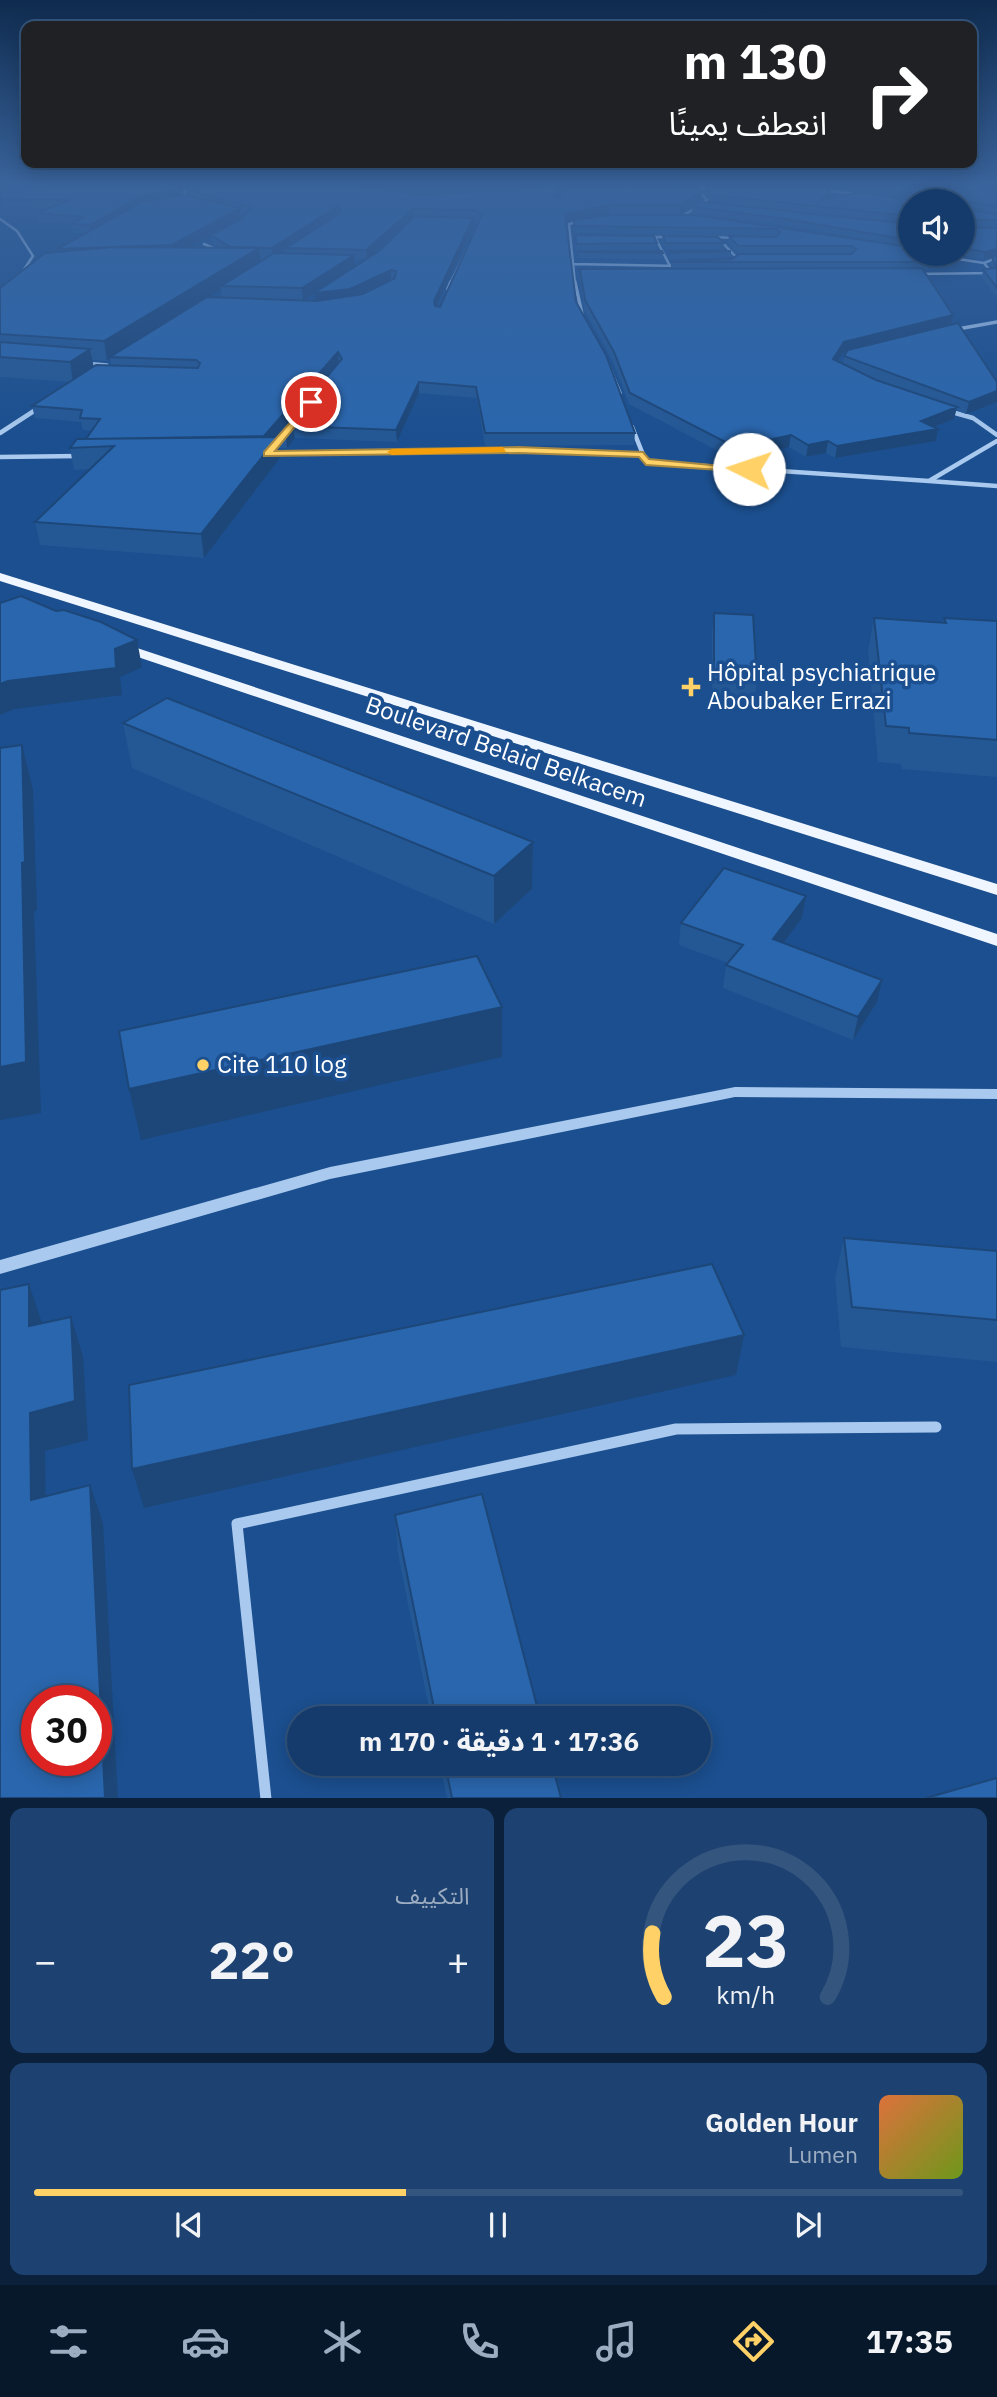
<!DOCTYPE html>
<html lang="ar">
<meta charset="utf-8">
<style>
body{margin:0;font-family:"IBM Plex Sans","Noto Sans Arabic",sans-serif;background:#1d4271;color:#f1f3f6;direction:rtl;height:100vh;display:flex;flex-direction:column;font-size:26px;white-space:nowrap}
*{box-sizing:border-box;margin:0}
p{font-size:23px;color:#9dadc1}
.icon{flex:none;width:38px;height:38px;fill:none;stroke:currentColor;stroke-width:2;stroke-linecap:round;stroke-linejoin:round}
.map{position:relative;height:1798px;overflow:hidden;direction:ltr}
.panel{display:flex;flex-direction:column;gap:10px;padding:10px;background:#0b203b;flex:1}
.panel>*{flex:none}
.guide{position:absolute;left:21px;top:21px;width:956px;height:147px;border-radius:14px;box-shadow:0 4px 18px #0003,0 0 0 2px #33557e;direction:rtl;background:#202124;color:#fff;overflow:hidden}
.buttons{position:absolute;left:898px;top:189px;display:grid;gap:14px}
.buttons a{display:grid;place-items:center;width:77px;height:77px;border-radius:50%;background:#143b6b;box-shadow:0 4px 18px #0003,0 0 0 2px #33557e;font-size:35px}
.speed{position:absolute;left:21px;top:1685px;display:flex;gap:14px;font-size:35px;font-weight:700;text-align:center}
.speed>*{display:grid;place-content:center;width:91px;height:91px;border-radius:50%;background:#143b6b;box-shadow:0 4px 18px #0003,0 0 0 2px #33557e;line-height:1}
.speed .limit{border:10px solid #d22;background:#fff;color:#111}
.pin{position:absolute;display:grid;place-items:center;width:60px;height:60px;color:#fff;margin:-30px;border:4px solid #fff;border-radius:50%;box-shadow:0 2px 7px #0007}
.me{position:absolute;width:77px;margin:-38px;rotate:274deg;stroke-linejoin:round;filter:drop-shadow(0 0 5px #0008)}
.turn{display:flex;align-items:center;gap:24px;height:147px;padding:0 35px;font-size:32px}
.turn .icon{width:91px;height:91px;stroke-width:2.5}
.turn b{display:block;font-size:49px;line-height:60px}
.big{font-size:52px;font-weight:800;line-height:1.1}
.panel .widget{flex:1;display:flex;flex-direction:column;justify-content:center;gap:10px;min-width:0;padding:0 24px;border-radius:14px;background:#1d4271}
.panel .dial{align-items:center;gap:0}
.dial svg{height:182px;overflow:visible;fill:none;stroke:#33557e;stroke-width:7;stroke-linecap:round;text-anchor:middle}
.dial text{fill:#f1f3f6;stroke:none}
.song{display:flex;align-items:center;gap:21px}
.cover{width:84px;height:84px;border-radius:10px;background:linear-gradient(135deg,hsl(20 70% 55%),hsl(80 70% 35%))}
.played{height:7px;border-radius:4px;background:linear-gradient(90deg,#ffd166 40%,#33557e 40%)}
.keys{display:flex;justify-content:space-around;direction:ltr}
.heat{display:flex;justify-content:space-between;align-items:center;font-size:38px;direction:ltr}
.panel .tiles{flex:1;display:grid;gap:10px;grid-template-columns:1fr 1fr}
.widget:last-child{grid-column:span 2}
.trip{position:absolute;left:287px;top:1706px;width:424px;height:70px;border-radius:35px;background:#143b6b;box-shadow:0 4px 18px #0003,0 0 0 2px #33557e;font-weight:800;line-height:70px;text-align:center;direction:rtl}
.menu{display:flex;height:112px;justify-content:space-around;align-items:center;background:#08182b;color:#9dadc1}
.menu .icon{width:49px;height:49px}
.menu .selected{color:#ffd166}
.menu b{font-size:32px;color:#f1f3f6}
.map>svg:first-child{display:block}
.lines{fill:none;stroke-linecap:round;stroke-linejoin:round}
.minor-far3{stroke:#a9c9ee;stroke-width:2.5}
.minor-far2{stroke:#a9c9ee;stroke-width:3.5}
.minor-far1{stroke:#a9c9ee;stroke-width:4.5}
.minor{stroke:#a9c9ee;stroke-width:11}
.tertiary{fill:#a9c9ee;fill-rule:evenodd}
.primary{fill:#f0f6ff;fill-rule:evenodd}
.wall{fill:#245895;fill-rule:evenodd}
.shaded-wall{fill:#1d4779}
.building{fill:#2a66ad;stroke:#1d4779;stroke-width:2;fill-rule:evenodd}
.route{fill:#ffd166;stroke:#a68842;stroke-width:2}
.slow{fill:#f59e0b}
.poi-dot{fill:#ffd166;stroke:#1b4f8f;stroke-width:2.5}
.labels{text-anchor:middle;stroke-width:7;stroke-linejoin:round;paint-order:stroke}
.poi-label{font-size:24px;fill:#fff;stroke:#1b4f8f;text-anchor:start}
.street-label{font-size:24px;fill:#fff;stroke:#1b4f8f}
</style>
<div class="map">
<svg width="997" height="1799" viewBox="0 0 997 1799">
<rect width="100%" height="100%" fill="#1b4f8f"/>
<g class="lines">
<!-- minor-far3 -->
<path class="minor-far3" d="M 822,190 L 862,195
M 184,201 L 187,198 L 184,192 L 195,183
M 683,216 L 707,200 L 696,188 L 712,188
M 0,219 L 17,231 L 33,256 L 23,271
M 644,237 L 671,237
M 655,237 L 670,266
M 707,237 L 738,238
M 719,239 L 736,257 L 730,263
M 204,244 L 220,251
M 925,254 L 984,263 L 997,258
M 572,264 L 680,266
M 918,274 L 992,273 L 984,263
M 450,284 L 467,249
M 575,284 L 569,224 L 581,221"/>
<!-- minor-far2 -->
<path class="minor-far2" d="M 575,282 L 582,314
M 448,289 L 451,282
M 952,330 L 997,322
M 604,355 L 620,393
M 84,363 L 107,365
M 35,411 L 41,407"/>
<!-- minor-far1 -->
<path class="minor-far1" d="M 948,411 L 973,418 L 997,435
M 632,427 L 646,462 L 929,481
M 0,433 L 37,409
M 997,441 L 929,481 L 997,486
M 272,454 L 519,450 L 643,455
M 0,457 L 79,456"/>
<!-- minor -->
<path class="minor" d="M 266,1799 L 237,1524 L 676,1429 L 936,1427"/>
<!-- tertiary -->
<path class="tertiary" d="M 735,1087 L 997,1089 L 997,1099 L 735,1097 L 330,1179 L 0,1274 L 0,1260 L 330,1167 Z"/>
<!-- primary -->
<path class="primary" d="M 0,573 L 997,884 L 997,895 L 0,581 Z
M 119,642 L 997,934 L 997,946 L 114,649 L 114,643 Z"/>
</g>
<!-- wall -->
<path class="wall" d="M 190,183 L 181,189 L 181,195 L 188,196 L 187,186 L 419,195 L 534,188 L 533,183 L 683,183 L 701,199 L 679,214 L 609,214 L 590,218 L 695,215 L 910,247 L 941,260 L 928,269 L 923,269 L 953,315 L 951,324 L 997,382 L 966,414 L 956,410 L 954,419 L 934,427 L 938,429 L 936,441 L 835,458 L 826,453 L 806,457 L 789,447 L 733,459 L 629,404 L 613,362 L 584,310 L 580,278 L 580,269 L 671,268 L 671,262 L 851,253 L 738,253 L 728,243 L 729,236 L 776,237 L 574,233 L 574,221 L 566,223 L 576,302 L 635,433 L 634,445 L 485,446 L 477,398 L 419,393 L 397,442 L 295,438 L 287,448 L 279,448 L 280,458 L 204,558 L 40,545 L 35,522 L 89,469 L 74,470 L 70,448 L 86,439 L 92,431 L 83,430 L 81,422 L 35,418 L 32,406 L 71,382 L 0,377 L 0,288 L 57,252 L 57,249 L 85,233 L 73,233 L 72,224 L 39,222 L 37,213 L 49,208 L 2,207 L 1,199 ZM 562,189 L 564,189 L 559,198 L 557,197 ZM 240,212 L 246,214 L 241,219 L 227,226 L 241,219 ZM 413,217 L 414,217 L 379,251 L 368,258 ZM 473,219 L 476,219 L 479,221 L 440,307 L 436,306 L 473,227 ZM 211,235 L 212,244 L 219,248 L 188,248 ZM 286,248 L 286,253 L 279,253 ZM 355,259 L 366,259 L 355,266 ZM 221,290 L 222,298 L 209,297 ZM 314,293 L 315,301 L 303,301 ZM 847,352 L 844,356 L 843,364 L 838,361 L 843,353 ZM 110,359 L 111,366 L 93,367 L 92,360 L 107,361 Z
M 705,183 L 838,183 L 836,187 Z
M 997,183 L 997,213 L 910,201 L 910,223 L 710,202 L 705,192 L 706,186 L 830,194 L 827,199 L 912,200 L 881,194 L 882,188 L 943,191 Z
M 692,207 L 910,224 L 910,247 L 784,225 L 692,214 Z
M 962,209 L 997,214 L 997,227 L 963,227 L 997,228 L 997,298 L 982,277 L 983,269 L 992,268 L 990,265 L 993,257 L 984,259 L 967,256 L 962,250 Z
M 575,235 L 657,243 L 657,250 L 576,250 Z
M 663,236 L 724,243 L 723,249 L 666,249 L 662,242 Z
M 670,251 L 731,251 L 731,257 L 671,259 L 670,257 Z
M 578,252 L 663,253 L 662,259 L 578,258 Z
M 714,613 L 757,681 L 754,701 L 712,698 L 712,632 Z
M 874,618 L 943,623 L 944,618 L 997,621 L 997,777 L 902,769 L 901,764 L 878,762 L 868,651 Z
M 123,723 L 533,842 L 532,889 L 494,924 L 132,768 Z
M 806,896 L 802,918 L 783,943 L 877,1002 L 853,1040 L 723,988 L 726,965 L 728,963 L 679,945 L 681,923 Z
M 844,1238 L 997,1251 L 997,1362 L 841,1347 L 835,1278 Z
M 395,1515 L 540,1718 L 431,1718 L 398,1554 Z
M 440,1764 L 552,1764 L 561,1798 L 447,1798 Z"/>
<!-- shaded-wall -->
<path class="shaded-wall" d="M 180,183 L 190,183 L 181,189 L 181,198 L 91,234 L 90,225 L 139,197 Z
M 561,183 L 562,183 L 562,189 L 553,204 L 553,196 Z
M 831,188 L 830,194 L 821,207 L 822,200 Z
M 702,191 L 701,199 L 679,214 L 680,205 Z
M 610,205 L 609,214 L 565,223 L 565,214 Z
M 336,207 L 336,215 L 273,257 L 272,248 Z
M 240,208 L 241,219 L 173,256 L 172,245 Z
M 413,209 L 413,217 L 367,259 L 366,250 Z
M 473,218 L 473,227 L 434,311 L 434,301 Z
M 259,248 L 261,265 L 221,286 L 221,290 L 113,357 L 110,357 L 110,359 L 107,361 L 104,341 Z
M 997,249 L 997,256 L 984,259 L 985,252 Z
M 942,254 L 941,260 L 928,269 L 929,262 Z
M 354,255 L 355,267 L 391,270 L 391,280 L 350,299 L 315,303 L 314,293 L 303,301 L 302,288 Z
M 953,315 L 951,325 L 843,353 L 832,370 L 833,359 L 844,342 Z
M 90,349 L 94,368 L 73,382 L 70,362 Z
M 338,352 L 339,363 L 265,449 L 264,436 Z
M 419,382 L 419,393 L 397,442 L 396,430 Z
M 997,391 L 997,402 L 966,414 L 969,402 Z
M 957,407 L 954,419 L 923,431 L 938,429 L 936,441 L 835,458 L 837,446 L 921,421 Z
M 293,426 L 295,438 L 287,448 L 286,436 Z
M 791,435 L 789,447 L 733,459 L 735,447 Z
M 278,437 L 280,458 L 204,558 L 201,534 Z
M 828,441 L 826,453 L 806,457 L 808,445 Z
M 137,640 L 142,667 L 120,677 L 122,695 L 15,709 L 0,715 L 0,684 L 8,681 L 115,649 Z
M 22,745 L 33,790 L 37,910 L 34,911 L 41,1113 L 0,1120 L 0,1067 Z
M 533,842 L 532,889 L 494,924 L 494,876 Z
M 806,896 L 802,918 L 770,961 L 773,939 Z
M 882,980 L 877,1002 L 853,1040 L 858,1017 Z
M 502,1007 L 502,1057 L 141,1140 L 129,1089 Z
M 29,1284 L 42,1323 L 29,1326 Z
M 71,1317 L 83,1356 L 88,1440 L 45,1451 L 46,1537 L 31,1500 L 30,1413 Z
M 744,1335 L 736,1375 L 144,1508 L 132,1469 Z
M 90,1485 L 103,1523 L 118,1798 L 105,1798 Z"/>
<!-- building -->
<path class="building" d="M 15,183 L 180,183 L 180,190 L 139,197 L 90,225 L 72,224 L 83,217 L 37,213 L 69,200 L 1,199 L 0,187 Z
M 190,183 L 354,183 L 419,195 L 538,188 L 535,183 L 561,183 L 553,196 L 559,198 L 565,189 L 695,184 L 702,191 L 680,205 L 610,205 L 565,214 L 576,302 L 606,355 L 635,433 L 485,433 L 476,387 L 419,382 L 396,430 L 293,426 L 286,436 L 277,436 L 342,359 L 338,352 L 264,436 L 86,439 L 100,419 L 80,418 L 82,410 L 32,406 L 96,365 L 198,368 L 200,363 L 196,360 L 110,357 L 207,297 L 317,301 L 363,294 L 395,278 L 396,271 L 391,270 L 350,289 L 314,293 L 379,251 L 415,216 L 473,218 L 434,301 L 435,306 L 440,307 L 482,215 L 476,210 L 413,209 L 366,250 L 286,248 L 339,214 L 340,209 L 336,207 L 272,248 L 230,247 L 211,235 L 241,219 L 252,207 L 188,190 L 187,186 Z
M 905,183 L 943,191 L 964,183 L 997,183 L 997,206 L 964,201 L 962,203 L 962,201 L 910,201 L 910,216 L 711,195 L 706,186 L 829,188 L 831,188 L 822,200 L 860,192 L 911,200 L 915,198 L 912,193 L 882,188 Z
M 184,195 L 240,208 L 172,245 L 57,249 L 142,202 Z
M 701,202 L 910,224 L 910,240 L 785,219 L 692,207 Z
M 963,209 L 997,214 L 997,220 L 962,220 Z
M 610,215 L 695,215 L 910,247 L 910,254 L 941,254 L 929,262 L 671,262 L 732,259 L 739,254 L 852,254 L 856,249 L 852,246 L 738,246 L 729,236 L 776,237 L 780,232 L 776,229 L 574,226 L 574,220 Z
M 962,227 L 997,228 L 997,249 L 985,252 L 968,249 L 962,241 Z
M 575,235 L 654,236 L 657,243 L 577,244 Z
M 663,236 L 718,237 L 724,243 L 666,243 Z
M 114,247 L 259,248 L 104,341 L 0,334 L 0,288 L 45,253 Z
M 662,251 L 663,253 L 578,252 Z
M 670,251 L 731,251 L 671,253 Z
M 274,253 L 354,255 L 302,288 L 221,286 Z
M 997,255 L 997,288 L 983,269 L 997,268 L 992,257 Z
M 922,268 L 953,315 L 844,342 L 833,359 L 876,380 L 957,407 L 921,421 L 938,429 L 837,446 L 828,441 L 808,445 L 791,435 L 735,447 L 630,393 L 614,352 L 585,300 L 580,269 Z
M 958,323 L 997,382 L 997,391 L 969,402 L 844,356 L 848,350 Z
M 0,342 L 90,349 L 70,362 L 0,357 Z
M 278,437 L 201,534 L 35,522 L 114,446 L 70,448 L 77,439 Z
M 21,596 L 56,611 L 64,610 L 101,622 L 137,640 L 115,649 L 116,668 L 8,681 L 0,684 L 0,603 Z
M 714,613 L 753,615 L 757,681 L 714,679 Z
M 874,618 L 946,623 L 944,618 L 997,621 L 997,740 L 909,733 L 909,728 L 886,726 Z
M 167,698 L 533,842 L 494,876 L 123,723 Z
M 22,745 L 25,862 L 22,863 L 26,1062 L 0,1067 L 0,748 Z
M 724,868 L 806,896 L 773,939 L 882,980 L 858,1017 L 726,965 L 743,945 L 681,923 Z
M 477,956 L 502,1007 L 129,1089 L 119,1031 Z
M 844,1238 L 997,1251 L 997,1320 L 852,1307 Z
M 712,1264 L 744,1335 L 132,1469 L 129,1385 Z
M 29,1284 L 29,1326 L 71,1317 L 75,1401 L 30,1413 L 31,1500 L 90,1485 L 105,1798 L 0,1798 L 0,1290 ZM 37,1701 L 96,1701 L 96,1760 L 37,1760 Z
M 482,1494 L 540,1718 L 436,1718 L 395,1515 Z
M 445,1764 L 552,1764 L 561,1798 L 452,1798 Z
M 997,1778 L 997,1798 L 926,1798 Z"/>
<!-- sky -->
<linearGradient id="sky" x2="0" y2="1"><stop stop-color="#0f2b4f"/><stop offset="0.42" stop-color="#39639b"/><stop offset="1" stop-color="#39639b" stop-opacity="0"/></linearGradient>
<rect width="997" height="435" fill="url(#sky)"/>
<!-- route -->
<path class="route" d="M 311,399 L 315,402 L 275,451 L 519,447 L 643,452 L 649,459 L 753,469 L 749,472 L 646,465 L 639,457 L 519,453 L 264,456 L 264,452 Z"/>
<!-- slow -->
<path class="slow" d="M 503,447 L 506,452 L 392,455 L 387,452 L 392,449 Z"/>
<!-- markers -->
<g class="poi-dot">
<path d="M687.5 676.5h7v7h7v7h-7v7h-7v-7h-7v-7h7z"/>
<circle cx="203" cy="1065" r="7"/>
</g>
<g class="labels">
<!-- poi labels -->
<g class="poi-label">
<text x="707" y="681">Hôpital psychiatrique<tspan x="707" dy="28">Aboubaker Errazi</tspan></text>
<text x="217" y="1073">Cite 110 log</text>
</g>
<!-- street labels -->
<g class="street-label">
<text transform="translate(506 752) rotate(19)" y="8">Boulevard Belaid Belkacem</text>
</g>
</g>
</svg>
<div class="buttons">
<a><svg class="icon" aria-label="sound" viewBox="0 0 24 24"><path d="M4 9h4l5-4v14l-5-4H4zM17 9q2 3 0 6"/></svg></a>
</div>
<div class="speed"><div class="limit">30</div></div>
<div class="pin" style="left:311px;top:402px;background:#d93025"><svg class="icon" aria-label="arrive" viewBox="0 0 24 24"><path d="M6 21V4h12l-3 4 3 4H6"/></svg></div>
<svg class="me" style="left:749px;top:469px" viewBox="-20 -20 40 40"><circle r="19" fill="#fff"/><path d="M0-13L10 11 0 6-10 11z" fill="#ffd166"/></svg>
<div class="trip">17:36 · 1 دقيقة · 170 m</div>
<div class="guide">
<div class="turn"><svg class="icon" aria-label="right" viewBox="0 0 24 24"><path d="M7 20v-9h11M14 6l5 5-5 5"/></svg><div><b>130 m</b>انعطف يمينًا</div></div>
</div>
</div>
<section class="panel">
<div class="tiles">
<div class="widget dial"><svg viewBox="0 0 100 80">
<path d="M14 69A42 42 0 1 1 86 69"/>
<path d="M14 69A42 42 0 0 1 9 41" stroke="#ffd166"/>
<text x="50" y="56" font-size="32" font-weight="700">23</text>
<text x="50" y="72" font-size="11">km/h</text>
</svg></div>
<div class="widget"><p>التكييف</p>
<div class="heat"><a>−</a><b class="big">22°</b><a>+</a></div>
</div>
<div class="widget">
<div class="song"><i class="cover"></i><div><b>Golden Hour</b><p>Lumen</p></div></div>
<div class="played"></div>
<div class="keys"><svg class="icon" aria-label="previous" viewBox="0 0 24 24"><path d="M18 5L8 12l10 7zM5 5v14"/></svg><svg class="icon" aria-label="pause" viewBox="0 0 24 24"><path d="M8 5v14M16 5v14"/></svg><svg class="icon" aria-label="next" viewBox="0 0 24 24"><path d="M6 5l10 7-10 7zM19 5v14"/></svg></div>
</div>
</div>
</section>
<nav class="menu">
<b>17:35</b>
<svg class="icon selected" aria-label="directions" viewBox="0 0 24 24"><path d="M12 3l9 9-9 9-9-9zM9 14v-3h6M13 9l2 2-2 2"/></svg>
<svg class="icon" aria-label="music" viewBox="0 0 24 24"><path d="M9 18V5l10-2v13"/><circle cx="6" cy="18" r="3"/><circle cx="16" cy="16" r="3"/></svg>
<svg class="icon" aria-label="phone" viewBox="0 0 24 24"><path d="M5 4h4l2 5-3 2q2 4 5 5l2-3 5 2v4C11 20 4 13 5 4z"/></svg>
<svg class="icon" aria-label="climate" viewBox="0 0 24 24"><path d="M12 3v18M4 7l16 10M4 17L20 7"/></svg>
<svg class="icon" aria-label="car" viewBox="0 0 24 24"><path d="M5 17H2v-5l4-1 3-4h7l3 4 3 1v5h-3M9 17h6M6 11h13"/><circle cx="7" cy="17" r="2"/><circle cx="17" cy="17" r="2"/></svg>
<svg class="icon" aria-label="filters" viewBox="0 0 24 24"><path d="M4 7h16M4 17h16"/><circle cx="9" cy="7" r="2"/><circle cx="15" cy="17" r="2"/></svg>
</nav>
